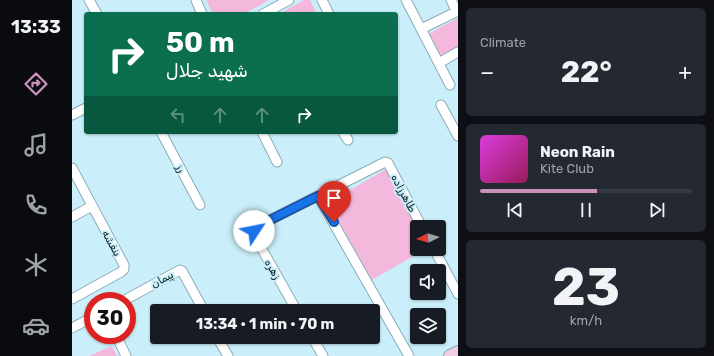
<!DOCTYPE html>
<meta charset="utf-8">
<style>
body{margin:0;font-family:Rubik,Cairo,sans-serif;background:#242831;color:#f1f3f6;height:100vh;display:flex;flex-direction:column;font-size:15px;white-space:nowrap}
*{box-sizing:border-box;margin:0}
p{font-size:13px;color:#9ea1a6}
.icon{flex:none;width:22px;height:22px;fill:none;stroke:currentColor;stroke-width:2;stroke-linecap:round;stroke-linejoin:round}
.map{position:relative;flex:1;overflow:hidden}
.details{display:flex;flex-direction:column;gap:8px;padding:8px;background:#0d0f14;width:256px}
.details>*{flex:none}
.guide{position:absolute;left:12px;top:12px;width:314px;height:122px;border-radius:4px;box-shadow:0 1px 3px #0004;background:#0b6e4f;color:#fff;overflow:hidden}
.needle{width:26px;rotate:265deg}
.fabs{position:absolute;left:338px;top:220px;display:grid;gap:8px}
.fabs a{display:grid;place-items:center;width:36px;height:36px;border-radius:4px;background:#171b24;box-shadow:0 1px 3px #0004;font-size:20px}
.speed{position:absolute;left:12px;top:292px;display:flex;gap:8px;font-size:20px;font-weight:700;text-align:center}
.speed>*{display:grid;place-content:center;width:52px;height:52px;border-radius:50%;background:#171b24;box-shadow:0 1px 3px #0004;line-height:1}
.speed .limit{border:6px solid #d22;background:#fff;color:#111}
.pin{position:absolute;display:grid;place-items:center;width:34px;height:34px;color:#fff;margin:-41px -17px;border-radius:50% 50% 50% 0;rotate:-45deg;box-shadow:0 0 4px #0007}
.pin .icon{rotate:45deg}
.me{position:absolute;width:44px;margin:-22px;rotate:56deg;stroke-linejoin:round;filter:drop-shadow(0 0 3px #0008)}
.turn{display:flex;align-items:center;gap:14px;height:84px;padding:0 16px;font-size:18px}
.turn .icon{width:52px;height:52px;stroke-width:2.5}
.turn b{display:block;font-size:28px;line-height:34px}
.lanes{display:flex;align-items:center;height:38px;padding:0 16px;background:#0003;justify-content:center;gap:20px;direction:ltr}
.lanes .off{opacity:.35}
.big{font-size:30px;font-weight:700;line-height:1.1}
.details .card{flex:1;display:flex;flex-direction:column;justify-content:center;gap:6px;min-width:0;padding:0 14px;border-radius:6px;background:#242831}
.details .dial{align-items:center;gap:0}
.dial b{font-size:52px;line-height:1}
.song{display:flex;align-items:center;gap:12px}
.cover{width:48px;height:48px;border-radius:6px;background:linear-gradient(135deg,hsl(300 70% 55%),hsl(330 70% 35%))}
.played{height:4px;border-radius:2px;background:linear-gradient(90deg,#c892bc 55%,#363941 55%)}
.keys{display:flex;justify-content:space-around;direction:ltr}
.heat{display:flex;justify-content:space-between;align-items:center;font-size:22px;direction:ltr}
.trip{position:absolute;left:78px;top:304px;width:230px;height:40px;border-radius:4px;background:#171b24;box-shadow:0 1px 3px #0004;font-weight:700;line-height:40px;text-align:center}
main{display:flex;flex:1;min-height:0}
.tabs{display:flex;flex-direction:column;width:72px;justify-content:space-around;align-items:center;background:#090b0e;color:#9ea1a6}
.tabs .icon{width:28px;height:28px}
.tabs .selected{color:#c892bc}
.tabs b{font-size:18px;color:#f1f3f6}
.map>svg:first-child{display:block}
.green{fill:#f3b8db}
.lines{fill:none;stroke-linecap:round;stroke-linejoin:round}
.street-casing{stroke:#8aacb7;stroke-width:11}
.secondary-casing{stroke:#8aacb7;stroke-width:14}
.street{stroke:#fff;stroke-width:9}
.secondary{stroke:#eecfe3;stroke-width:12}
.route-casing{stroke:#114b97;stroke-width:10}
.route{stroke:#1a73e8;stroke-width:7}
.labels{text-anchor:middle;stroke-width:4;stroke-linejoin:round;paint-order:stroke}
.street-label{font-size:11px;fill:#122024;stroke:#caeffa}
</style>
<main>
<nav class="tabs">
<b>13:33</b>
<svg class="icon selected" aria-label="directions" viewBox="0 0 24 24"><path d="M12 3l9 9-9 9-9-9zM9 14v-3h6M13 9l2 2-2 2"/></svg>
<svg class="icon" aria-label="music" viewBox="0 0 24 24"><path d="M9 18V5l10-2v13"/><circle cx="6" cy="18" r="3"/><circle cx="16" cy="16" r="3"/></svg>
<svg class="icon" aria-label="phone" viewBox="0 0 24 24"><path d="M5 4h4l2 5-3 2q2 4 5 5l2-3 5 2v4C11 20 4 13 5 4z"/></svg>
<svg class="icon" aria-label="climate" viewBox="0 0 24 24"><path d="M12 3v18M4 7l16 10M4 17L20 7"/></svg>
<svg class="icon" aria-label="car" viewBox="0 0 24 24"><path d="M5 17H2v-5l4-1 3-4h7l3 4 3 1v5h-3M9 17h6M6 11h13"/><circle cx="7" cy="17" r="2"/><circle cx="17" cy="17" r="2"/></svg>
</nav>
<div class="map">
<svg width="386" height="356" viewBox="0 0 386 356">
<rect width="100%" height="100%" fill="#caeffa"/>
<!-- green -->
<path class="green" d="M 134,0 L 197,0 L 172,14 L 141,14 Z
M 232,0 L 238,0 L 245,14 L 207,14 Z
M 386,18 L 386,48 L 367,58 L 356,34 Z
M 314,169 L 345,227 L 345,249 L 354,249 L 300,280 L 256,203 Z
M 40,346 L 45,356 L 17,356 Z"/>
<g class="lines">
<!-- street casing -->
<g class="street-casing">
<path id="street" d="M 17,0 L 25,14
M 124,0 L 130,14
M 250,0 L 257,14
M 334,0 L 378,85
M 379,0 L 385,12
M 191,14 L 217,0
M 349,29 L 386,11
M 367,63 L 386,52
M 369,105 L 386,136
M 0,115 L 14,108
M 89,132 L 128,205
M 190,132 L 205,162
M 271,132 L 276,140
M 0,168 L 52,265 L 52,269 L 49,272 L 0,299
M 246,196 L 337,356
M 0,217 L 20,206
M 362,249 L 386,294
M 51,301 L 108,270 L 110,271 L 132,311
M 225,311 L 183,237 L 181,231 L 184,227 L 313,162 L 316,163 L 350,227
M 0,328 L 21,317
M 44,335 L 54,356
M 145,337 L 156,356
M 240,337 L 251,356"/>
</g>
<!-- secondary casing -->
<g class="secondary-casing">
<path id="secondary" d="M 378,356 L 386,352"/>
</g>
<!-- street -->
<use href="#street" class="street"/>
<!-- secondary -->
<use href="#secondary" class="secondary"/>
</g>
<g class="lines">
<!-- route casing -->
<g class="route-casing">
<path id="route" d="M 182,231 L 184,227 L 246,196 L 262,222"/>
</g>
<!-- route -->
<use href="#route" class="route"/>
</g>
<g class="labels">
<!-- street labels -->
<g class="street-label">
<text transform="translate(109 168) rotate(61)" y="4">رز</text>
<text transform="translate(332 193) rotate(62)" y="4">طاهرزاده</text>
<text transform="translate(40 243) rotate(61)" y="4">بنفشه</text>
<text transform="translate(201 269) rotate(60)" y="4">زهره</text>
<text transform="translate(90 279) rotate(-29)" y="4">پیمان</text>
</g>
</g>
</svg>
<div class="fabs">
<a><svg class="needle" viewBox="-14 -14 28 28"><path d="M0-13l5 13h-10z" fill="#e53935"/><path d="M0 13l5-13h-10z" fill="#9ea1a6"/></svg></a>
<a><svg class="icon" aria-label="sound" viewBox="0 0 24 24"><path d="M4 9h4l5-4v14l-5-4H4zM17 9q2 3 0 6"/></svg></a>
<a><svg class="icon" aria-label="layers" viewBox="0 0 24 24"><path d="M12 4l9 5-9 5-9-5zM3 14l9 5 9-5"/></svg></a>
</div>
<div class="speed"><div class="limit">30</div></div>
<div class="pin" style="left:262px;top:222px;background:#d93025"><svg class="icon" aria-label="arrive" viewBox="0 0 24 24"><path d="M6 21V4h12l-3 4 3 4H6"/></svg></div>
<svg class="me" style="left:182px;top:231px" viewBox="-20 -20 40 40"><circle r="19" fill="#fff"/><path d="M0-13L10 11 0 6-10 11z" fill="#1a73e8"/></svg>
<div class="trip">13:34 · 1 min · 70 m</div>
<div class="guide">
<div class="turn"><svg class="icon" aria-label="right" viewBox="0 0 24 24"><path d="M7 20v-9h11M14 6l5 5-5 5"/></svg><div><b>50 m</b>شهید جلال</div></div>
<div class="lanes"><svg class="icon off" aria-label="left" viewBox="0 0 24 24"><path d="M17 20v-9H6M10 6l-5 5 5 5"/></svg><svg class="icon off" aria-label="ahead" viewBox="0 0 24 24"><path d="M12 20V5M6 11l6-6 6 6"/></svg><svg class="icon off" aria-label="ahead" viewBox="0 0 24 24"><path d="M12 20V5M6 11l6-6 6 6"/></svg><svg class="icon" aria-label="right" viewBox="0 0 24 24"><path d="M7 20v-9h11M14 6l5 5-5 5"/></svg></div>
</div>
</div>
<section class="details">
<div class="card"><p>Climate</p>
<div class="heat"><a>−</a><b class="big">22°</b><a>+</a></div>
</div>
<div class="card">
<div class="song"><i class="cover"></i><div><b>Neon Rain</b><p>Kite Club</p></div></div>
<div class="played"></div>
<div class="keys"><svg class="icon" aria-label="previous" viewBox="0 0 24 24"><path d="M18 5L8 12l10 7zM5 5v14"/></svg><svg class="icon" aria-label="pause" viewBox="0 0 24 24"><path d="M8 5v14M16 5v14"/></svg><svg class="icon" aria-label="next" viewBox="0 0 24 24"><path d="M6 5l10 7-10 7zM19 5v14"/></svg></div>
</div>
<div class="card dial"><b>23</b><p>km/h</p></div>
</section>
</main>
